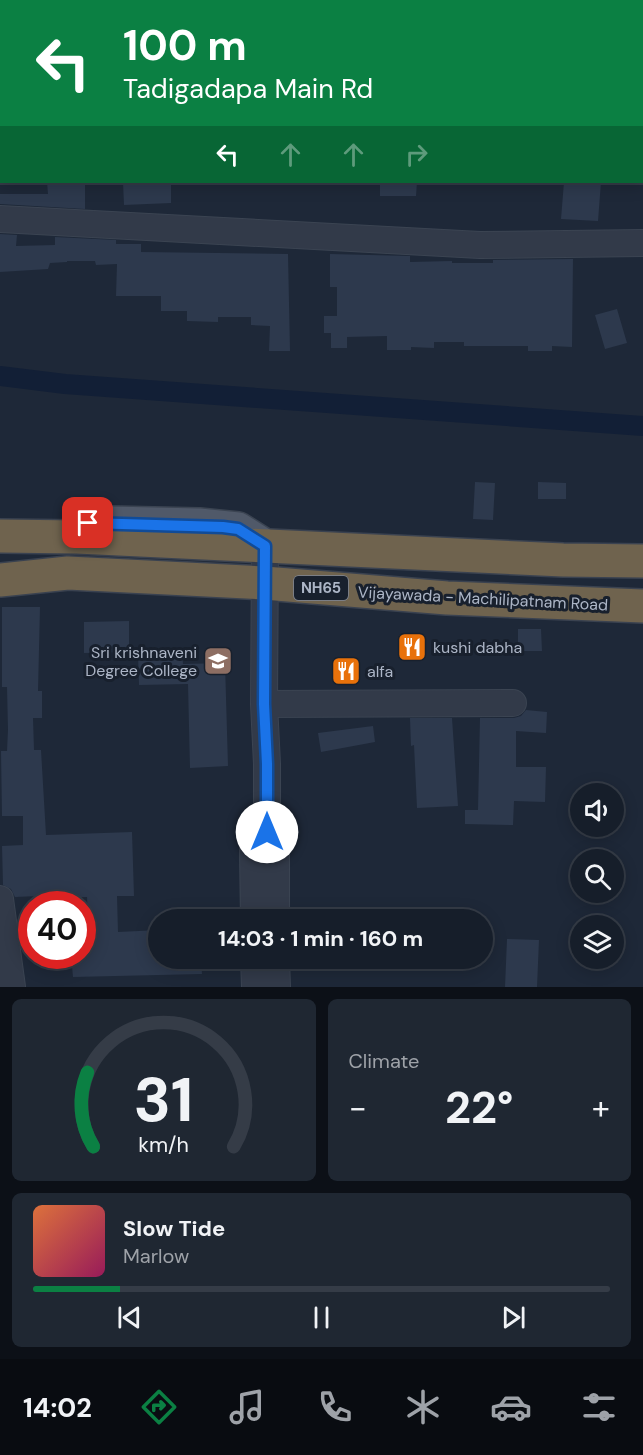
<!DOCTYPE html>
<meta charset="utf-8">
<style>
body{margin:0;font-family:"DM Sans",sans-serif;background:#1f2732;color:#f1f3f6;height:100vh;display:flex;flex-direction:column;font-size:22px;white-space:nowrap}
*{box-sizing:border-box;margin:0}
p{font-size:20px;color:#9ea2a8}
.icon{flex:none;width:33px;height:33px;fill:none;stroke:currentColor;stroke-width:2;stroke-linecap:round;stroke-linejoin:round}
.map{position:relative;height:987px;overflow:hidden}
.drawer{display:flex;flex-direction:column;gap:12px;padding:12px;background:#0c1017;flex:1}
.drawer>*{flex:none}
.hud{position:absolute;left:0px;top:0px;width:644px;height:183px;box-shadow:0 3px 15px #0003,0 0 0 2px #353c47;background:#0b8043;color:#fff;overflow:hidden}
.controls{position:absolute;left:570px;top:783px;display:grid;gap:12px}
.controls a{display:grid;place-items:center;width:54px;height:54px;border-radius:50%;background:#161e2a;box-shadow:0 3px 15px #0003,0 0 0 2px #353c47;font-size:30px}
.speed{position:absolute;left:18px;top:891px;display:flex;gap:12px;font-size:30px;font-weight:700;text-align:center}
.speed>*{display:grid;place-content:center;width:78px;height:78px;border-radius:50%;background:#161e2a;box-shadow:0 3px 15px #0003,0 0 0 2px #353c47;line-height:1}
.speed .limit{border:9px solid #d22;background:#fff;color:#111}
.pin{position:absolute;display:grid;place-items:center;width:51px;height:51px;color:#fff;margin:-26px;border-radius:12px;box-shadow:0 3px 9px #0006}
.me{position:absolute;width:66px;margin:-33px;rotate:0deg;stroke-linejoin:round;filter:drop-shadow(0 0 4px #0008)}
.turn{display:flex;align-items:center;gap:21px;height:126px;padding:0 24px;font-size:27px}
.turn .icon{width:78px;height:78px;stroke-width:2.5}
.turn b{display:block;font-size:42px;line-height:51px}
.lanes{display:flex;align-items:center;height:57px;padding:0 24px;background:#0003;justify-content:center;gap:30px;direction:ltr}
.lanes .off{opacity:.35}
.big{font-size:45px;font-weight:700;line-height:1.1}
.drawer .widget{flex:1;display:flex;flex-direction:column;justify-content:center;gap:9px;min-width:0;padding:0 21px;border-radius:9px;background:#1f2732}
.drawer .dial{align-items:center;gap:0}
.dial svg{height:156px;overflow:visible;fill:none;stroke:#353c47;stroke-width:7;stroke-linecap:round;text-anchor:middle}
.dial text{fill:#f1f3f6;stroke:none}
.song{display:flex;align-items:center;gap:18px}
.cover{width:72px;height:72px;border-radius:9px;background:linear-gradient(135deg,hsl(20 70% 55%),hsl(330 70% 35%))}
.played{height:6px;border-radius:3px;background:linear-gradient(90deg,#0b8043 15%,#353c47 15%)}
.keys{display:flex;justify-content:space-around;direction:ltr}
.heat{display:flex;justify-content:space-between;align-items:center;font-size:33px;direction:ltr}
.drawer .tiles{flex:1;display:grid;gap:12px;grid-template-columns:1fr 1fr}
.widget:last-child{grid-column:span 2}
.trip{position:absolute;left:148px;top:909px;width:345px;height:60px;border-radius:30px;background:#161e2a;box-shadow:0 3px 15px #0003,0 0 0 2px #353c47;font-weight:700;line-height:60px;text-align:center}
.tab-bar{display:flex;height:96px;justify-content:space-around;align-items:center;background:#090c11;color:#9ea2a8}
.tab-bar .icon{width:42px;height:42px}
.tab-bar .selected{color:#0b8043}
.tab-bar b{font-size:27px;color:#f1f3f6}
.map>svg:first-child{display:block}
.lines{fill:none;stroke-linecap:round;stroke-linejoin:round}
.canal{stroke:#121f36;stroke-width:20}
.building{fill:#2d394d}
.minor-casing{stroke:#3b4452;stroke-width:28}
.major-casing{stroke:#3b4452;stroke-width:36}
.highway-casing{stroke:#3a4250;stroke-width:36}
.minor{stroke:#323a49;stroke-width:26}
.major{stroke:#505969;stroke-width:33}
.highway{stroke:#6f634e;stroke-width:33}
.route-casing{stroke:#114b97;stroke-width:15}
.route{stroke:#1a73e8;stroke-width:10}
.labels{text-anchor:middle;stroke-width:6;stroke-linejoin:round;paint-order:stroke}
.shield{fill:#18202d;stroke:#808898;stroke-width:1.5}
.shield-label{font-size:15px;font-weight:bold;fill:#acb5c6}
.street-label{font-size:16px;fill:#acb5c6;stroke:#18202d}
.poi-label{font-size:16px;fill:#acb5c6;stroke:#18202d;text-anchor:start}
</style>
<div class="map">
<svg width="643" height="987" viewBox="0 0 643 987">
<rect width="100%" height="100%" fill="#1e2838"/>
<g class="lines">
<!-- canal -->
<path class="canal" d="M 0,376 L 65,384 L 643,426"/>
</g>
<!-- building -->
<path class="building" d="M 47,182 L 85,182 L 85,209 L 0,204 L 0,194 L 48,194 Z
M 123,182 L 171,182 L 171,203 L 124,205 Z
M 380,182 L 417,182 L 416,196 L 380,196 Z
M 564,182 L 601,182 L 598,221 L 561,219 Z
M 0,234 L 17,235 L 16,246 L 55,245 L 55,237 L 116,240 L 116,244 L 141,244 L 141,252 L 288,254 L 290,351 L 269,351 L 270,326 L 251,325 L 251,317 L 218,317 L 218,322 L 187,321 L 187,311 L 161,311 L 161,296 L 116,296 L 117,264 L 96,265 L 95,261 L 67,261 L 67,262 L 50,263 L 48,269 L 0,272 Z
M 330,254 L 410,256 L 410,262 L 452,261 L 452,263 L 493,263 L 493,260 L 573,259 L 572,347 L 552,346 L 552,351 L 528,351 L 528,346 L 464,346 L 464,342 L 434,342 L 434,348 L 411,347 L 411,350 L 387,350 L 387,336 L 347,337 L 347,348 L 331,348 L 331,333 L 324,333 L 324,316 L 337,316 L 337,287 L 330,287 Z
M 617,309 L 627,343 L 605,349 L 595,315 Z
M 475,482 L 495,483 L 493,520 L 473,519 Z
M 538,482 L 566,483 L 566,499 L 538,499 Z
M 2,607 L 40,607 L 38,691 L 42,691 L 42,718 L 33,718 L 34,750 L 41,750 L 46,835 L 132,832 L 134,896 L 117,896 L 118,932 L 159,930 L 159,958 L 201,958 L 202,974 L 73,977 L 71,956 L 82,956 L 82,939 L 89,938 L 87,897 L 64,898 L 63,895 L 15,897 L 11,889 L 3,885 L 2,846 L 23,845 L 23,816 L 2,816 L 1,751 L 7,751 L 8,730 L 7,687 L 2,687 Z
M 129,621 L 129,652 L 84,653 L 84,622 Z
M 518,629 L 541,629 L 542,651 L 518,651 Z
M 182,652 L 183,664 L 225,663 L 228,766 L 190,768 L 188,684 L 139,685 L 138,654 Z
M 526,710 L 547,712 L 546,733 L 516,731 L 516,767 L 546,767 L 545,802 L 514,801 L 513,825 L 465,824 L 465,810 L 478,810 L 480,718 L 514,718 L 521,716 Z
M 410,718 L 452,718 L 458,806 L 417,808 L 414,745 L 411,746 Z
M 373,726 L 375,742 L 321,752 L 318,733 Z
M 507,939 L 539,940 L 537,987 L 505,987 Z"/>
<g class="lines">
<!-- minor casing -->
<g class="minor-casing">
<path id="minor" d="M 0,219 L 480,245 L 643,243
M 265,546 L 264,704 L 267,764 L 267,832 L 276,851 L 276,920
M 264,704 L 513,703
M 0,899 L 12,987
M 254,920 L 253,850 L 267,832
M 254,958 L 255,987
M 276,958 L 277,987"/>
</g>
<!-- major casing -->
<g class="major-casing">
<path id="major" d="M 110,523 L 199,525 L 238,529 L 265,546"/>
</g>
<!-- highway casing -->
<g class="highway-casing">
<path id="highway" d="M 0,536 L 77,537 L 563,560 L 643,561
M 0,580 L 68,573 L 264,583 L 447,598 L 643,606"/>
</g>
<!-- minor -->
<use href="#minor" class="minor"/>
<!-- major -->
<use href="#major" class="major"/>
<!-- highway -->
<use href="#highway" class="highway"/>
</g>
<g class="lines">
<!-- route casing -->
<g class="route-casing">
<path id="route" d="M 88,523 L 223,527 L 238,529 L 265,546 L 264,704 L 267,764 L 267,832"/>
</g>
<!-- route -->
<use href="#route" class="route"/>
</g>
<!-- icons -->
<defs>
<g id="restaurant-square" transform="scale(1.5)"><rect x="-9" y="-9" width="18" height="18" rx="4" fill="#e8710a" stroke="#18202d"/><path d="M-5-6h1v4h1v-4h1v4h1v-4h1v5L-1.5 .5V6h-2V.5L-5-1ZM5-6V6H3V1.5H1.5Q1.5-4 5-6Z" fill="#fff"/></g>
<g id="university-square" transform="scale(1.5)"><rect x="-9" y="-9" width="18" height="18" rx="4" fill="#8d6e63" stroke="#18202d"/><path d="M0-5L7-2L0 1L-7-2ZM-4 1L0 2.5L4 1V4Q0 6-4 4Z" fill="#fff"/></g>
</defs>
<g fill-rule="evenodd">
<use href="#restaurant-square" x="412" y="647"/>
<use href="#university-square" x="218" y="661"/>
<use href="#restaurant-square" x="346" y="671"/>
</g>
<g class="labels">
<!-- shield labels -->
<rect class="shield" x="294" y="576" width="54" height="24" rx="4.5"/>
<g class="shield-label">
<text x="321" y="593">NH65</text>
</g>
<!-- street labels -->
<g class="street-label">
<text transform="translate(483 598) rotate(3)" y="6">Vijayawada - Machilipatnam Road</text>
</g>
<!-- poi labels -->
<g class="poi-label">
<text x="433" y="653">kushi dabha</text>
<text x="197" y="658" text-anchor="end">Sri krishnaveni<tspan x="197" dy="18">Degree College</tspan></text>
<text x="367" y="677">alfa</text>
</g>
</g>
</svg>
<div class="controls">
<a><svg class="icon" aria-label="sound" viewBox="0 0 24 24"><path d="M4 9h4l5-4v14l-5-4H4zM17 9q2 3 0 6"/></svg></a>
<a><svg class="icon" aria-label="search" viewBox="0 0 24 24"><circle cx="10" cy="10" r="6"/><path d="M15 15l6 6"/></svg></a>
<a><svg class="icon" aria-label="layers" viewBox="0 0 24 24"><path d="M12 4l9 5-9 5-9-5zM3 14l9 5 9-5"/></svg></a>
</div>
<div class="speed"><div class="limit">40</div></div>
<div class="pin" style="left:88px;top:523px;background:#d93025"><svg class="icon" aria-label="arrive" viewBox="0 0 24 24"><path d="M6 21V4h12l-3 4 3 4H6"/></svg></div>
<svg class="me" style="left:267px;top:832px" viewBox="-20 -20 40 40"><circle r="19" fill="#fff"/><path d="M0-13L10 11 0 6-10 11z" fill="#1a73e8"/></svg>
<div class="trip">14:03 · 1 min · 160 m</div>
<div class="hud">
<div class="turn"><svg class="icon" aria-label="left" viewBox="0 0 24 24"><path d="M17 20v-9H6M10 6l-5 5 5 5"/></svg><div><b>100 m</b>Tadigadapa Main Rd</div></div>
<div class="lanes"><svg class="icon" aria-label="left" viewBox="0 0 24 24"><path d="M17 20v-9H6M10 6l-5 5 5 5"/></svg><svg class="icon off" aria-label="ahead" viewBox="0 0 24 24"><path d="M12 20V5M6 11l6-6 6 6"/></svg><svg class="icon off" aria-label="ahead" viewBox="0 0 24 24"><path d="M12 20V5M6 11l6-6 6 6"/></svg><svg class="icon off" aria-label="right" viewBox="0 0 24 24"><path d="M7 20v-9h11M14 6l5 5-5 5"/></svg></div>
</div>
</div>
<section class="drawer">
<div class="tiles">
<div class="widget dial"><svg viewBox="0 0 100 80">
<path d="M14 69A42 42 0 1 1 86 69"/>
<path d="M14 69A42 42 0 0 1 11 31" stroke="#0b8043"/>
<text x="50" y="56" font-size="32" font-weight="700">31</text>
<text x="50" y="72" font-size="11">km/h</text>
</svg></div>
<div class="widget"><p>Climate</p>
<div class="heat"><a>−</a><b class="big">22°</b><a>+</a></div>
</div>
<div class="widget">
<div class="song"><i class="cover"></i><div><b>Slow Tide</b><p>Marlow</p></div></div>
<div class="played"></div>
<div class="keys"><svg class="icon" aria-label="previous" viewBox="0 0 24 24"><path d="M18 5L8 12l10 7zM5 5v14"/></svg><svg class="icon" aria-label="pause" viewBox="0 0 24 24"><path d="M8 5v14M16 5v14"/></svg><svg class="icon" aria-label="next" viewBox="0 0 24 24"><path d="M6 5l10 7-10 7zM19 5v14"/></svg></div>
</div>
</div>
</section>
<nav class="tab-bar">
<b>14:02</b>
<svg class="icon selected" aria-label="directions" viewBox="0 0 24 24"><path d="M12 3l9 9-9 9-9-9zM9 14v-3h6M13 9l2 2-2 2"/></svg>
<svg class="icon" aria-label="music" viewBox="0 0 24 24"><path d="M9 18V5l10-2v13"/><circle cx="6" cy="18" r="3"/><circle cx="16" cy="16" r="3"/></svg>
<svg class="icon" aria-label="phone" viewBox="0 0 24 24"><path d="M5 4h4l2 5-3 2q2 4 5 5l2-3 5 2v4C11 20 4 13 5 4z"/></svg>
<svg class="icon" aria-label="climate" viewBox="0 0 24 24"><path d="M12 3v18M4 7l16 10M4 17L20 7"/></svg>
<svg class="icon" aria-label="car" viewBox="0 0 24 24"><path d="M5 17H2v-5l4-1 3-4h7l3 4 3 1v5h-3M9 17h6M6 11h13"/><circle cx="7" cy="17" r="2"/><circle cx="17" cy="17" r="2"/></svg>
<svg class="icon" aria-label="filters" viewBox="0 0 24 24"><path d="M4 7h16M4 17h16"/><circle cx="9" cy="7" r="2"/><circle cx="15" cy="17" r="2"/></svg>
</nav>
